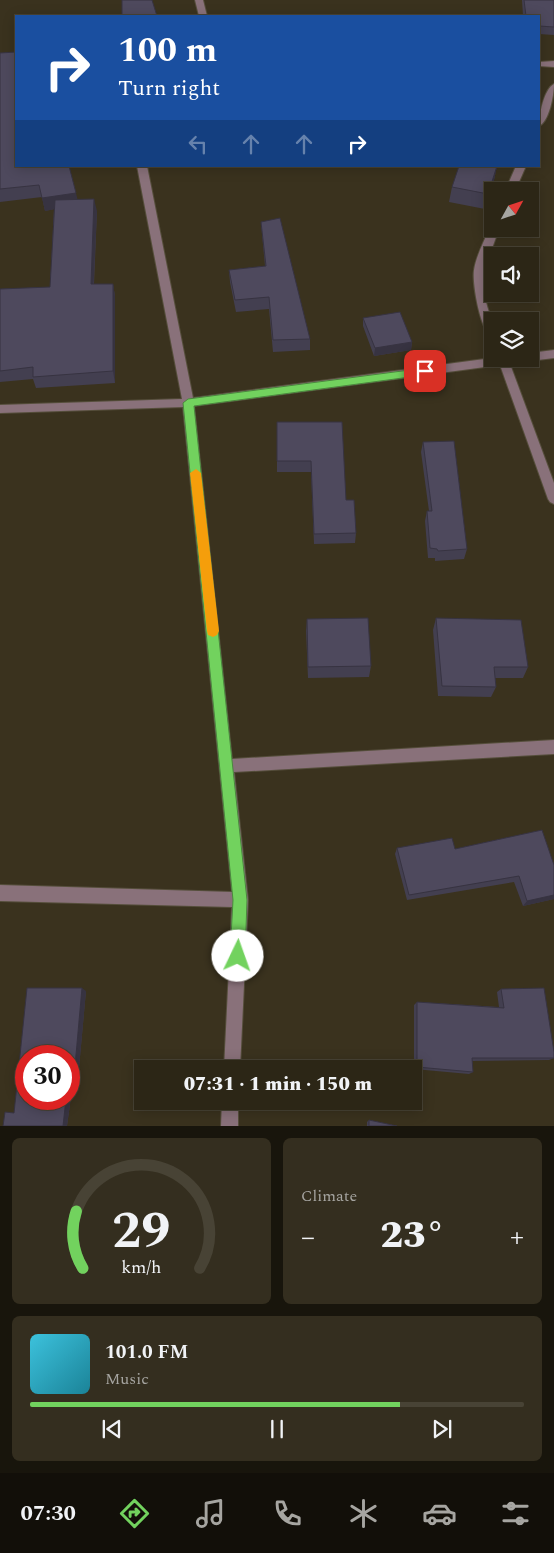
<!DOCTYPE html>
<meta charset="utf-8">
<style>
body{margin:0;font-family:Spectral,serif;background:#342e1f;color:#f1f3f6;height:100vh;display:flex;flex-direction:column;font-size:19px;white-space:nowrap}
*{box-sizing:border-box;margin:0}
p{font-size:16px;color:#a6a5a1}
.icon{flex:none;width:28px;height:28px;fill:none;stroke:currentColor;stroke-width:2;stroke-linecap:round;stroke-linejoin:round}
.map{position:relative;height:1126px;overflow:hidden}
.drawer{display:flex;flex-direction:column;gap:12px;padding:12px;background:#18150c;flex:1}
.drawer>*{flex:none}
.hud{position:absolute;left:15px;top:15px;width:525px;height:152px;border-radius:0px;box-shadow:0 2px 12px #0003,0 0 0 1px #484335;background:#1a4fa0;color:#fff;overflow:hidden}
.needle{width:32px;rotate:50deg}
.buttons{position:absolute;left:484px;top:182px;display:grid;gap:10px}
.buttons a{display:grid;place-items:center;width:55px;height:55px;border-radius:0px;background:#2c2616;box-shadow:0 2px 12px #0003,0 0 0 1px #484335;font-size:25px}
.speed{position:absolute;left:15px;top:1045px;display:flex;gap:10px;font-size:25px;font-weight:700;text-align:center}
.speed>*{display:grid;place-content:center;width:65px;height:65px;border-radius:50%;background:#2c2616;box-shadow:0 2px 12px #0003,0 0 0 1px #484335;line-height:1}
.speed .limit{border:8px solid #d22;background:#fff;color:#111}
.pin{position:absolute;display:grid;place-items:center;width:42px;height:42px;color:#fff;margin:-21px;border-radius:10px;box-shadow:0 2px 8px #0006}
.me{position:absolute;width:55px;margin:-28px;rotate:3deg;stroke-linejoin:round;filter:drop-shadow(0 0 4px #0008)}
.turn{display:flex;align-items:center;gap:18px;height:105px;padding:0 20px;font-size:22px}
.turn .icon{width:65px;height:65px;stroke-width:2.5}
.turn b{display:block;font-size:35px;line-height:42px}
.lanes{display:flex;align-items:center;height:48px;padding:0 20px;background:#0003;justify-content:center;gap:25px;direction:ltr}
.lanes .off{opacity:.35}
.big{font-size:38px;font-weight:800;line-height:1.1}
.drawer .card{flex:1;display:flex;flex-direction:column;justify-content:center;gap:8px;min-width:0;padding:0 18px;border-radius:8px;background:#342e1f}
.drawer .dial{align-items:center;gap:0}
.dial svg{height:130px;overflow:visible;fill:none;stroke:#484335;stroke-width:7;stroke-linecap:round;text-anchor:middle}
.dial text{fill:#f1f3f6;stroke:none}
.song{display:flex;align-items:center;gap:15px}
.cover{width:60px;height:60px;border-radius:8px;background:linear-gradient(135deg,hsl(190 70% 55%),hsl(190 70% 35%))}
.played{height:5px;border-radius:2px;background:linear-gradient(90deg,#72d25e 75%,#484335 75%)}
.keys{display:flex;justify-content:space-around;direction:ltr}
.heat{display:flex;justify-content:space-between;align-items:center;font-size:28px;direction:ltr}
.drawer .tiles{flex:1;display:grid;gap:12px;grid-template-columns:1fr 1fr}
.card:last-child{grid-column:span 2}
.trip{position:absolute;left:134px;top:1060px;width:288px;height:50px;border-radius:0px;background:#2c2616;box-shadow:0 2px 12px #0003,0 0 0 1px #484335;font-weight:800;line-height:50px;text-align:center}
.tab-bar{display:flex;height:80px;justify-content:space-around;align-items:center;background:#120f09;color:#a6a5a1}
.tab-bar .icon{width:35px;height:35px}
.tab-bar .current{color:#72d25e}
.tab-bar b{font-size:22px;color:#f1f3f6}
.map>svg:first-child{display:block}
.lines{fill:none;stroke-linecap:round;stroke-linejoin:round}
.minor-casing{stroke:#554e3b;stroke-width:2}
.minor{fill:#89717a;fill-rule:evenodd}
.wall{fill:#433f50}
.shaded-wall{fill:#373341}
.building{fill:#4e495d;stroke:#373341}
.route{fill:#72d25e;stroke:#4a883d}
.slow{fill:#f59e0b}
</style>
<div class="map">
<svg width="554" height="1126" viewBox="0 0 554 1126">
<rect width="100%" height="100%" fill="#3a321e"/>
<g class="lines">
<!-- minor casing -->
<g class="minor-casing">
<path id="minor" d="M 195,0 L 203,0 L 207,16 L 199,16 Z
M 554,61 L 554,67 L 539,66 L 539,62 Z
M 554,84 C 554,95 549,122 539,126 C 539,115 544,89 554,84 Z
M 137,166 L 147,166 L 193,398 L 492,358 L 522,359 L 521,362 L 510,364 L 554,483 L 554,504 L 550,502 L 548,499 L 500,365 L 194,406 L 232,759 L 554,740 L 554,754 L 234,772 L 248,900 L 240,1069 L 224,1069 L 232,907 L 0,901 L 0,885 L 232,892 L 183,407 L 0,413 L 0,405 L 182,399 Z
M 516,166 L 526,166 L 515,191 L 505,191 Z
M 492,226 L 492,229 L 499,229 C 490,255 480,274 486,302 C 490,318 494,320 492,336 C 480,332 472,282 474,270 C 476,256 484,242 489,229 Z
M 554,350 L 554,358 L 530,361 L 526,359 L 530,359 L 530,353 Z
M 222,1101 L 238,1101 L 238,1126 L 221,1126 Z"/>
</g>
<!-- minor -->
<use href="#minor" class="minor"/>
</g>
<!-- wall -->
<path class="wall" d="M 522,0 L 554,0 L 554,35 L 539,34 L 539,16 L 523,16 Z
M 0,53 L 77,200 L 97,211 L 94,284 L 113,284 L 115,296 L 115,383 L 36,388 L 33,379 L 0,382 L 0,289 L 50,287 L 54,209 L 45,211 L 42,197 L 0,202 Z
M 497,166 L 494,180 L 485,209 L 449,202 L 452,187 Z
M 261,222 L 310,339 L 310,350 L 273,352 L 269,309 L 236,312 L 230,282 L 229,270 L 265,266 L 262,234 Z
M 363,318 L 412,342 L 411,350 L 374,356 L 363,326 Z
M 277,422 L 346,500 L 356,533 L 355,543 L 314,544 L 311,472 L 277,472 Z
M 423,442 L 467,549 L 464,559 L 435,561 L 435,558 L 428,558 L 425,521 L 427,511 L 429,511 L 421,452 Z
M 436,618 L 528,667 L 523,678 L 495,678 L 496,687 L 491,697 L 438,696 L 433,630 Z
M 307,619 L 371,666 L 369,677 L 308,678 L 306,631 Z
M 542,830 L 554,899 L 523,906 L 514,882 L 407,900 L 395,854 L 397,848 L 455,849 Z
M 501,989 L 554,1058 L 549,1060 L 472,1061 L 473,1072 L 469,1074 L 414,1069 L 414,1005 L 417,1002 L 499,1007 L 497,992 Z
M 86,991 L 79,1068 L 75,1068 L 67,1126 L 3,1126 L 14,1113 Z
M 369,1120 L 397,1126 L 367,1126 L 367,1122 Z"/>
<!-- shaded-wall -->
<path class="shaded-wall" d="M 497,166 L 494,180 L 485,209 L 488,194 Z
M 76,193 L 79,205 L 45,211 L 42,198 Z
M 94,199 L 97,211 L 93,296 L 91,284 Z
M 113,284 L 115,296 L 115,383 L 113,371 Z
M 412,342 L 411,350 L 374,356 L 375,348 Z
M 554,895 L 554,899 L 523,906 L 527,901 Z
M 82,988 L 86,991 L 79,1068 L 75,1066 Z
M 71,1066 L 75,1068 L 67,1126 L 63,1126 L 66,1099 L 69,1099 L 69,1082 Z"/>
<!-- building -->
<path class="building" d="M 122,0 L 152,0 L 157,16 L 122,16 Z
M 524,0 L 554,0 L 554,27 L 539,26 L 539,16 L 526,16 Z
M 16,52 L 16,166 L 69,166 L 76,193 L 42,198 L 39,185 L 0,189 L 0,53 Z
M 459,166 L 497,166 L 488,194 L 452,187 Z
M 94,199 L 91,284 L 113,284 L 113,371 L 33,377 L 33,367 L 0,371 L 0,289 L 50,287 L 55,200 Z
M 280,218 L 310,339 L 273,340 L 269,297 L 235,300 L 229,270 L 266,266 L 261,222 Z
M 400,312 L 412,342 L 375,348 L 363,318 Z
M 277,422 L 342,422 L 346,500 L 354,500 L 356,533 L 314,534 L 311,461 L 277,461 Z
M 454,441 L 467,549 L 438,551 L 437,549 L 430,548 L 427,511 L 432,511 L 423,442 Z
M 368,618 L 371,666 L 308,667 L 307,619 Z
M 436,618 L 521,620 L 528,667 L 494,667 L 496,687 L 442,686 Z
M 542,830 L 554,865 L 554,895 L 527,901 L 519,876 L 409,895 L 397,848 L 452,838 L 455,849 Z
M 27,988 L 82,988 L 75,1066 L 71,1066 L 69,1082 L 69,1056 L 26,1056 L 26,1099 L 66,1099 L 63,1126 L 3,1126 L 5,1112 L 14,1113 Z
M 544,988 L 554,1052 L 554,1058 L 472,1058 L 473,1072 L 417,1067 L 417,1002 L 504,1008 L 501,989 Z
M 369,1120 L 397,1126 L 369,1126 Z"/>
<!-- route -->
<path class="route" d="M 425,368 L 430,371 L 425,375 L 194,406 L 247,900 L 245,956 L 243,961 L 238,963 L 232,961 L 230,956 L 233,900 L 183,403 L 188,399 Z"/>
<!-- slow -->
<path class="slow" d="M 196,469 L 201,473 L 219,631 L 217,635 L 213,637 L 208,635 L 207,631 L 190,473 Z"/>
</svg>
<div class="buttons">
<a><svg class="needle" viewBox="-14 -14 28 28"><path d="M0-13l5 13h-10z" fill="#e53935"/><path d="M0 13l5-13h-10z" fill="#a6a5a1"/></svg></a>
<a><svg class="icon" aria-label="sound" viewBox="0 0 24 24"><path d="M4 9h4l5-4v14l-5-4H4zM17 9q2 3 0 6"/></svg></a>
<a><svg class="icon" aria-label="layers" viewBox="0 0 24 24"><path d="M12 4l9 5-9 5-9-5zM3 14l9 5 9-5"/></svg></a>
</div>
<div class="speed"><div class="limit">30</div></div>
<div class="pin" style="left:425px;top:371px;background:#d93025"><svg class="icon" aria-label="arrive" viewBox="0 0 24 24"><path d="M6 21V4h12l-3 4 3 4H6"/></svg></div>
<svg class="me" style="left:238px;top:956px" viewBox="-20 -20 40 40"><circle r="19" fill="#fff"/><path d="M0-13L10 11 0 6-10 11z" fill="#72d25e"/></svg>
<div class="trip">07:31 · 1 min · 150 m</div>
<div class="hud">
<div class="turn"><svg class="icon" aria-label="right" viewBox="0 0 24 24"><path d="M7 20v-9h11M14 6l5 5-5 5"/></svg><div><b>100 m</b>Turn right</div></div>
<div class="lanes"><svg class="icon off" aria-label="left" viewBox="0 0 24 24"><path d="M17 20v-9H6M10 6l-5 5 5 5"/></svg><svg class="icon off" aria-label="ahead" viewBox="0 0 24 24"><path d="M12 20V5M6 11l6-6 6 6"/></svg><svg class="icon off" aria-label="ahead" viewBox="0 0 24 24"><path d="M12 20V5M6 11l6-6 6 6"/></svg><svg class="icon" aria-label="right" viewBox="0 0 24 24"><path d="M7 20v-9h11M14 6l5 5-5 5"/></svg></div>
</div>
</div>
<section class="drawer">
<div class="tiles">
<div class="card dial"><svg viewBox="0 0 100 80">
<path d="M14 69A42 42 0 1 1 86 69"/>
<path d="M14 69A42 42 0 0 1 10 34" stroke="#72d25e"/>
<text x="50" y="56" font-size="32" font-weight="700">29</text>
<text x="50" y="72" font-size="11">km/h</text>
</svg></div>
<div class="card"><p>Climate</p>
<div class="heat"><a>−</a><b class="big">23°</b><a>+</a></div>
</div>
<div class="card">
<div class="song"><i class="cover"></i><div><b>101.0 FM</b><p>Music</p></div></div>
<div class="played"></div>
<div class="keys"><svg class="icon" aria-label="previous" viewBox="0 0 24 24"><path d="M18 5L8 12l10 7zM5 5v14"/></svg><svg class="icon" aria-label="pause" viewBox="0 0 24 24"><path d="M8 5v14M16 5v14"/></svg><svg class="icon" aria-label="next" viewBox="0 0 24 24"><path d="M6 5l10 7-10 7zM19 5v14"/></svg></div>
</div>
</div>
</section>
<nav class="tab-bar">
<b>07:30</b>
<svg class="icon current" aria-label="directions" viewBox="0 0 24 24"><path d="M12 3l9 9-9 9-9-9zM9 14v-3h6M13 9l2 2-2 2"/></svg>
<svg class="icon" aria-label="music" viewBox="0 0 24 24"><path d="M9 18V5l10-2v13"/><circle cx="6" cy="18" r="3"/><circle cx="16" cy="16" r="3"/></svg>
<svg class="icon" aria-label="phone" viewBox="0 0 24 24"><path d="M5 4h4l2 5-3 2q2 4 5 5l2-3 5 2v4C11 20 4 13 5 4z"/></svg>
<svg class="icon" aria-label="climate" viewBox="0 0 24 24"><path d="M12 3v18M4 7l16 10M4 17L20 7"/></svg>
<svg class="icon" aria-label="car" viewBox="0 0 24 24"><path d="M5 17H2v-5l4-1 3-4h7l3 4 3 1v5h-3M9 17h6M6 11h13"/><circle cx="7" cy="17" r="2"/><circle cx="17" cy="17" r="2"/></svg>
<svg class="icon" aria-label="filters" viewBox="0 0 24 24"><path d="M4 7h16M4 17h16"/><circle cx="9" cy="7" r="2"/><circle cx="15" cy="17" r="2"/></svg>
</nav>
